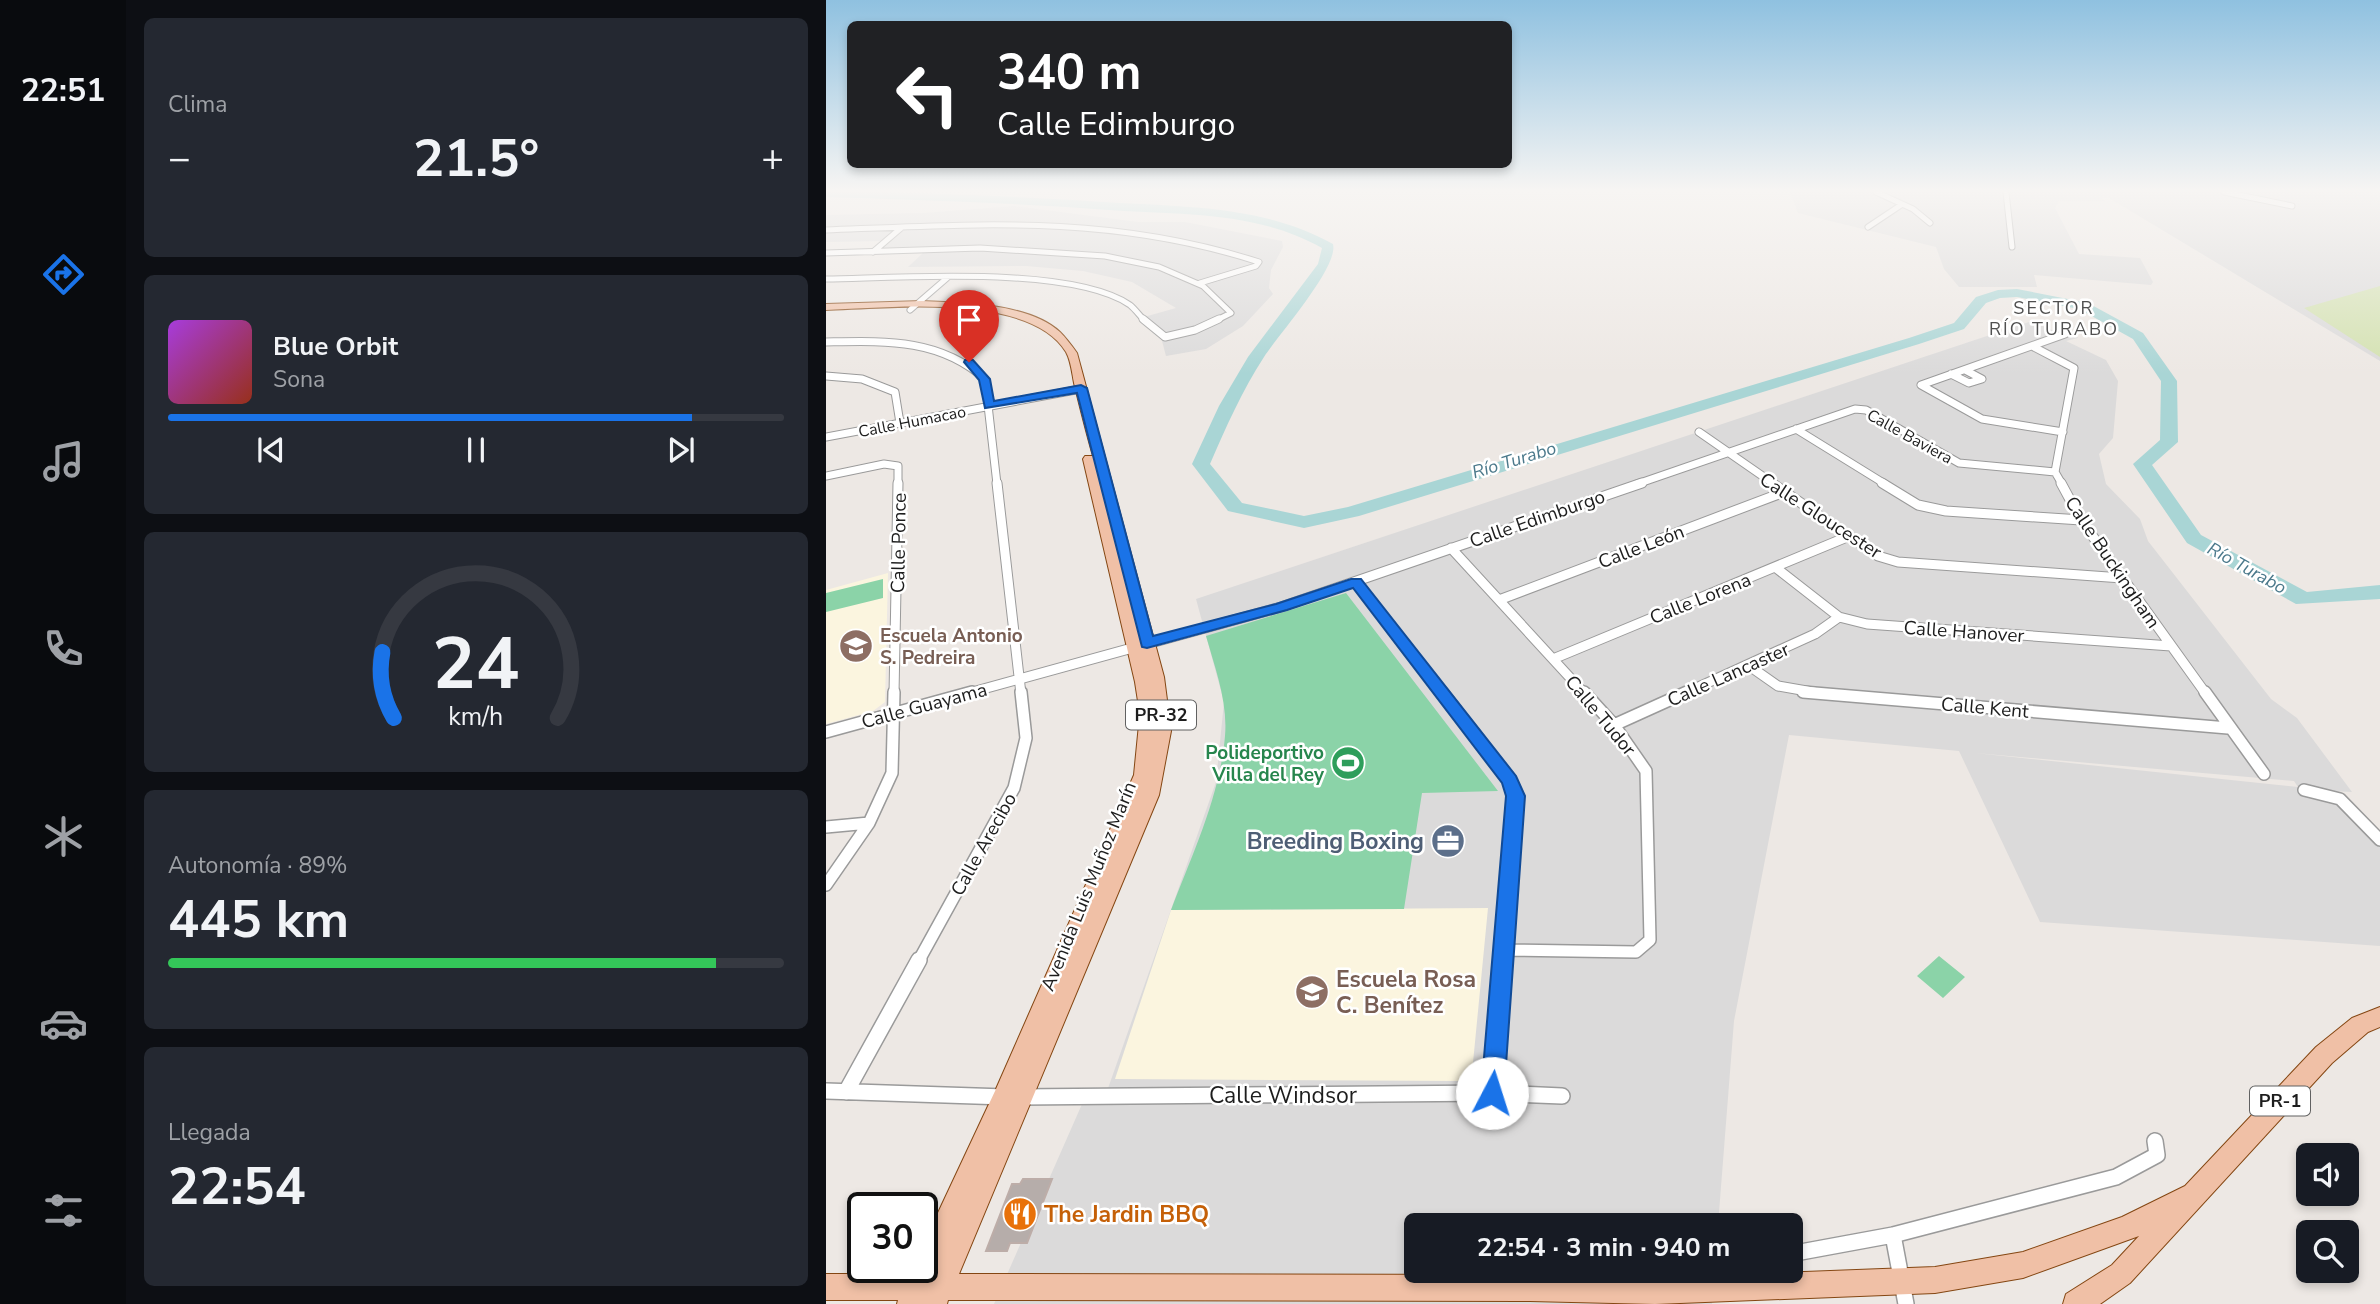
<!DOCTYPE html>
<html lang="es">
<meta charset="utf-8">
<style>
body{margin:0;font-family:"Nunito Sans",sans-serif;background:#242831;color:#f1f3f6;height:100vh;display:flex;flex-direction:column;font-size:26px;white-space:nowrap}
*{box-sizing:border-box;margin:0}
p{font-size:23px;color:#9ea1a6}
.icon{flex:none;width:38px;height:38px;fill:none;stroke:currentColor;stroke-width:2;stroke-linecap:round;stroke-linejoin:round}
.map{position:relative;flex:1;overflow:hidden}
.details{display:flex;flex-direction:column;gap:18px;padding:18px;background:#0d0f14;width:700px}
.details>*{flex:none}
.top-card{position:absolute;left:21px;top:21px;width:665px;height:147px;border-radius:10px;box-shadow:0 4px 10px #0003;background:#202124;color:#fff;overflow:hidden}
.buttons{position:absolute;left:1470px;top:1143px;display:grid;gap:14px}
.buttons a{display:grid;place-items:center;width:63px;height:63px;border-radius:10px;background:#171b24;box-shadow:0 4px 10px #0003;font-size:35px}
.speed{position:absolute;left:21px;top:1192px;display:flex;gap:14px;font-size:35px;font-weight:700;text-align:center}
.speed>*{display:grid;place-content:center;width:91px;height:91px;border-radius:50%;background:#171b24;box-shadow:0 4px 10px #0003;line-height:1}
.speed .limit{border:4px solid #111;border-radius:10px;background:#fff;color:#111}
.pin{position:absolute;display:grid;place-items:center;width:60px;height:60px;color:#fff;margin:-72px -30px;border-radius:50% 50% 50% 0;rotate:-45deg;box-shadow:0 0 7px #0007}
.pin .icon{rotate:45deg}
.me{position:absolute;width:77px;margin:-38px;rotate:5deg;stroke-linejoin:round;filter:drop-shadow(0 0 5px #0008)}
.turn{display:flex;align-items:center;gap:24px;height:147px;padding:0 35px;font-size:32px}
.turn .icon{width:91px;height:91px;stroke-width:2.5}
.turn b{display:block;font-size:49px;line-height:60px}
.big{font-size:52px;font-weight:700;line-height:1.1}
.details .card{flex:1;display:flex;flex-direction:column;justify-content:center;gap:10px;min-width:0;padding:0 24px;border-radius:10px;background:#242831}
.details .dial{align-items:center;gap:0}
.dial svg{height:182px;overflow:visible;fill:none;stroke:#363941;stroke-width:7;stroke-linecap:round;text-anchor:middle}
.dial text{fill:#f1f3f6;stroke:none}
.song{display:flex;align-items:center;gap:21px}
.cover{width:84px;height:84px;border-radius:10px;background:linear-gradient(135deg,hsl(280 70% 55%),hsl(10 70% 35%))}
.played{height:7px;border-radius:4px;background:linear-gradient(90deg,#1a73e8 85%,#363941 85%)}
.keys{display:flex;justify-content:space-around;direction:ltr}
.heat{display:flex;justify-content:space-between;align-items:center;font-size:38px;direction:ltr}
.charge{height:10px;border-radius:5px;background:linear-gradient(90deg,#34c759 89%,#363941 0)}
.trip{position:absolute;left:578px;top:1213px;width:399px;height:70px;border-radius:10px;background:#171b24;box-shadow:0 4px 10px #0003;font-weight:700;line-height:70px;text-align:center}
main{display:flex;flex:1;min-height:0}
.tabs{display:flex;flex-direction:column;width:126px;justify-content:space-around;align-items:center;background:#090b0e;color:#9ea1a6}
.tabs .icon{width:49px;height:49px}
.tabs .selected{color:#1a73e8}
.tabs b{font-size:32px;color:#f1f3f6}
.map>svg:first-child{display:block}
.residential{fill:#dbdada;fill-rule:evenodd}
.education{fill:#fbf5df}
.grass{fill:#d3e1b0}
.pitch{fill:#8bd3a8}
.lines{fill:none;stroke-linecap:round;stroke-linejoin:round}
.river{fill:#a9d5d5;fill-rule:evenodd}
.building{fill:#b6adaa;stroke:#bdada8;stroke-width:2}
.street-far4-casing{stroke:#9a9a9a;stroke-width:7}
.street-far3-casing{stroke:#9a9a9a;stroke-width:9}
.street-far2-casing{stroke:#9a9a9a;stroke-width:11}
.street-far1-casing{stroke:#9a9a9a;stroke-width:14}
.street-casing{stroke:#9a9a9a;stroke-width:18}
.primary-casing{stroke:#844612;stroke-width:2}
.street-far4{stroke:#fff;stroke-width:5}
.street-far3{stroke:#fff;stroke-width:7}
.street-far2{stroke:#fff;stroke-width:9}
.street-far1{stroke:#fff;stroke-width:11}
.street{stroke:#fff;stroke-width:15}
.primary{fill:#f0c0a6;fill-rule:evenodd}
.route{fill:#1a73e8;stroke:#114b97;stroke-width:2}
.labels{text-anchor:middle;stroke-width:5;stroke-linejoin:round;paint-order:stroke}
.far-street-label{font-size:16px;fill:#1d1d1d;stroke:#fff}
.far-neighbourhood-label{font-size:18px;letter-spacing:2px;fill:#505050;stroke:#fff}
.far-water-label{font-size:18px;font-style:italic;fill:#4b798b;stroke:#fff}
.shield{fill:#fff;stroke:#616161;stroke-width:2}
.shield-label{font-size:18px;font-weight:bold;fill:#1d1d1d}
.street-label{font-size:19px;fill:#1d1d1d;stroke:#fff}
.education-label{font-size:19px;font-weight:bold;fill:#785e54;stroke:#fff;text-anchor:start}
.leisure-label{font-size:19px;font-weight:bold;fill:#27864d;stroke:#fff;text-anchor:end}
.near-service-label{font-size:23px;font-weight:bold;fill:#4e5e75;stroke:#fff;text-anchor:end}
.near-education-label{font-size:23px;font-weight:bold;fill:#785e54;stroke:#fff;text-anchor:start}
.near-street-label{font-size:23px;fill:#1d1d1d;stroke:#fff}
.near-food-label{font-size:23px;font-weight:bold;fill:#c56008;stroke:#fff;text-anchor:start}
</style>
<main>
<nav class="tabs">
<b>22:51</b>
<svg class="icon selected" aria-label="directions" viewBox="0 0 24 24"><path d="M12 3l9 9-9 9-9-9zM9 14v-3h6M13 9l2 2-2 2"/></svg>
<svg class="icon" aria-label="music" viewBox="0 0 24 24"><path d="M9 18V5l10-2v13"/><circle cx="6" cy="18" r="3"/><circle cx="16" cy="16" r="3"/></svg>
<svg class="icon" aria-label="phone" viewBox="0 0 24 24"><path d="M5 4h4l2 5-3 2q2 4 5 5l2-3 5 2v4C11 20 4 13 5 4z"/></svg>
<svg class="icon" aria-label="climate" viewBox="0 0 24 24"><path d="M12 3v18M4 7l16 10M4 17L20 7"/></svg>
<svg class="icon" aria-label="car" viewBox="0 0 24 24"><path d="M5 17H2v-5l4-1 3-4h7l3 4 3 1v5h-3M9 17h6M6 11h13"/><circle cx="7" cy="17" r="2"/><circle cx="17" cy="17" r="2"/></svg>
<svg class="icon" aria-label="filters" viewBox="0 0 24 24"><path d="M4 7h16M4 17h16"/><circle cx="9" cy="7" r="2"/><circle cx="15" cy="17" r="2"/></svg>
</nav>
<section class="details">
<div class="card"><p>Clima</p>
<div class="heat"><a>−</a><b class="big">21.5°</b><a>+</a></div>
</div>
<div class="card">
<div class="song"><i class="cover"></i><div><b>Blue Orbit</b><p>Sona</p></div></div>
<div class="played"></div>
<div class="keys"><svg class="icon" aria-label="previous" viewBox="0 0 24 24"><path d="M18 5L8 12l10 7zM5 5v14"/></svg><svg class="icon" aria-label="pause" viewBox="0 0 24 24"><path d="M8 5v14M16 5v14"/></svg><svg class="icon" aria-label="next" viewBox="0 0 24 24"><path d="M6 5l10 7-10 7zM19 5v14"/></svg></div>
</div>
<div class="card dial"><svg viewBox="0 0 100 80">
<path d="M14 69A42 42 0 1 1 86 69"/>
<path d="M14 69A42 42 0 0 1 9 40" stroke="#1a73e8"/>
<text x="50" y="56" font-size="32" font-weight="700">24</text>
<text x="50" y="72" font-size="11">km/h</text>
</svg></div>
<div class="card"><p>Autonomía · 89%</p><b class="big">445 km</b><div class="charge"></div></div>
<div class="card"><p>Llegada</p><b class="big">22:54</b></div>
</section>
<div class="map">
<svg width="1554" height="1304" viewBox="0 0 1554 1304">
<rect width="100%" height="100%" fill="#ede8e4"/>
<!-- residential -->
<path class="residential" d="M 964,192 L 1554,192 L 1554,361 L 1283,198 L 1276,198 L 1279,201 L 1233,201 L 1229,208 L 1253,254 L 1314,258 L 1327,282 L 1325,285 L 1208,275 L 1211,287 L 1133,287 L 1118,269 L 1110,247 L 972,213 Z
M 188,206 L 312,222 L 359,222 L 456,241 L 457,247 L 445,270 L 443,288 L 447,294 L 417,326 L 380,349 L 340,356 L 336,341 L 318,317 L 350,308 L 306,282 L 257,271 L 200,266 L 82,267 L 98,252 L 46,252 L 58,241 L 0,242 L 0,215 L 97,213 Z
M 1206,321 L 1226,330 L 1246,331 L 1252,338 L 1240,341 L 1280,360 L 1292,381 L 1287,438 L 1273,454 L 1280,484 L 1314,519 L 1322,541 L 1445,699 L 1471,718 L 1526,792 L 1506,791 L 1554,846 L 1554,946 L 1214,922 L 1133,751 L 963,735 L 908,1021 L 892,1225 L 590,1225 L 590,1270 L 889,1271 L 886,1304 L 168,1304 L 260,1095 L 280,1094 L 390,782 L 398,702 L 370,599 ZM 1149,753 L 1468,781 L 1472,787 Z"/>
<!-- education -->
<path class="education" d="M 62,573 L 59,702 L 47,711 L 0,724 L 0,590 Z
M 662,908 L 646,1073 L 634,1081 L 289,1079 L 345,910 Z"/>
<!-- grass -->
<path class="grass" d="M 1554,286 L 1554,357 L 1478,308 Z"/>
<!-- pitch -->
<path class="pitch" d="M 57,579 L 57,598 L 0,612 L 0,593 Z
M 520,593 L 672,791 L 596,793 L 578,909 L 345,910 C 366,855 394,796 399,736 C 402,702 389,668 380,636 Z
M 1113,956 L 1139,977 L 1117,998 L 1091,976 Z"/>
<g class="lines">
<!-- river -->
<path class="river" d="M 0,192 C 93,192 186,196 278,202 C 357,207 437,205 507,244 C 513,267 452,335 438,357 C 416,391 400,427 384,464 L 416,503 L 478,516 L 522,507 L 1083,338 L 1128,323 L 1150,297 L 1172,290 L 1191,289 L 1262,303 L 1317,333 L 1351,381 L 1352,442 L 1326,465 L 1375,535 L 1481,592 L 1554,585 L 1554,599 L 1470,604 L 1361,543 L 1307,464 L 1334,440 L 1335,381 L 1307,339 L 1253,309 L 1191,297 L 1174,298 L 1160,303 L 1138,329 L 1093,344 L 533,516 L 478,528 L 402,511 L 366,464 L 393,406 L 422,357 L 492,264 L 496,248 C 431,211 356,215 283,210 C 189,203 94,200 0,197 Z"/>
</g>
<!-- building -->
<path class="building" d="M 197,1179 L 226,1179 L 201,1243 L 184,1243 L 181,1251 L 160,1251 L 186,1184 L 194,1184 Z"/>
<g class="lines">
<!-- street-far4 casing -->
<g class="street-far4-casing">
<path id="street-far4" d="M 1050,192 L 1087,209 L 1104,223
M 1180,192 L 1186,247
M 1398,192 L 1466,206
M 1042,227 L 1075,205
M 0,230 C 153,224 284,214 433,262 L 430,266 L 374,283
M 47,252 L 75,228
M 0,253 L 154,248 L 279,256 L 333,267 L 377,286 L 405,313 L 389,321
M 0,279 C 73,278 245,265 304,305 C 309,309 314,316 319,321
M 84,310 L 121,278"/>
</g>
<!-- street-far3 casing -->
<g class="street-far3-casing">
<path id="street-far3" d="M 317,319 L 339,337 L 369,330 L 393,319
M 0,342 C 58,341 113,338 159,379 L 171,484
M 1206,346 L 1248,368 L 1229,472 L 1236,484
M 1125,374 L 1143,383 L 1156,379 L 1139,370
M 0,376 L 36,379 L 69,392 L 74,423
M 970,429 L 1059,484
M 873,432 L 948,484
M 1237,432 L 1156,419 L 1095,385 L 1239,334
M 0,437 L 255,389
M 0,476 L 58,464 L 72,466 L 72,484
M 811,484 L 1029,409 L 1040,410 L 1133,463 L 1229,472"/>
</g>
<!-- street-far2 casing -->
<g class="street-far2-casing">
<path id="street-far2" d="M 171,483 L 195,694
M 946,483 L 1052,556 L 1072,562 L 1296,578
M 1056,483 L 1092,505 L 1120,511 L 1255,520
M 1235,483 L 1255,520 L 1380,694
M 625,548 L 759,694
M 949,567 L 1013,617 L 1041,624 L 1345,646
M 530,582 L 617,694
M 673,600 L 958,492
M 727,659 L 1021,537
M 922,665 L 952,686 L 998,694
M 68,694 L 72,483
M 139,694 L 455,607 L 816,483
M 857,694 L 989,634 L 1013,617"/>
</g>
<!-- street-far1 casing -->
<g class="street-far1-casing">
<path id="street-far1" d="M 616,692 L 684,780 L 690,796 L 677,962
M 977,692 L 1402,728
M 1379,692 L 1438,774
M 788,725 L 861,692
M 0,732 L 146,692
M 1478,790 L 1514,799 L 1554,840
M 0,827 L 43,823
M 0,885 L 43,823 L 66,773 L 68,692
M 678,950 L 810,952 L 824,940 L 820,771 L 788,725 L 758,692
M 92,962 L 188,788 L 200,738 L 195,692"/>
</g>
<!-- street casing -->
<g class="street-casing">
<path id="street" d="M 0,1091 L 179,1097
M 20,1092 L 93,960
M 666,1093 L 677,960
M 194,1097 L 666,1093 L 736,1096
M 1067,1235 L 1080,1304
M 964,1254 L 1067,1235 L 1290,1177 L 1331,1155 L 1329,1141
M 766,1278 L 846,1270"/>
</g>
<!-- primary casing -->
<g class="primary-casing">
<path id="primary" d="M 96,301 C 136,303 203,303 234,332 C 240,338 246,346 251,353 L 338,677 L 345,731 L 333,795 L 133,1274 L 704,1275 L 820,1278 L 1109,1267 L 1197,1252 L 1296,1217 L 1359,1186 L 1490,1047 L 1526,1018 L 1554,1007 L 1554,1027 L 1542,1032 L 1506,1063 L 1304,1283 L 1274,1304 L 1237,1304 L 1240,1294 L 1286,1265 L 1313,1236 L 1197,1278 L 1109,1293 L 829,1304 L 704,1301 L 122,1300 L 121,1304 L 71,1304 L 72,1300 L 0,1300 L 0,1274 L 84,1274 L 87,1267 L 96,1267 L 96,1247 L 170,1089 L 308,775 L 314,714 L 309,682 L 257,459 L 259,456 L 267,456 C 260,432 254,407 248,383 C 246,373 245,361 240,352 C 204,292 61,308 0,310 L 0,304 Z"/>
</g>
<!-- street-far4 -->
<use href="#street-far4" class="street-far4"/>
<!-- street-far3 -->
<use href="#street-far3" class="street-far3"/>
<!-- street-far2 -->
<use href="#street-far2" class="street-far2"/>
<!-- street-far1 -->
<use href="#street-far1" class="street-far1"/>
<!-- street -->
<use href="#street" class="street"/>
<!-- primary -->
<use href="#primary" class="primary"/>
</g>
<!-- sky -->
<linearGradient id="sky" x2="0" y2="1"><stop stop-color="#8fc1e0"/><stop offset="0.51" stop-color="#f7f5f3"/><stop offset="1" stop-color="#f7f5f3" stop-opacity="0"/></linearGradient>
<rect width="1554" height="374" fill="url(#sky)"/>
<!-- route -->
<path class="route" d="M 139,360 L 147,360 L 164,379 L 168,401 L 255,385 L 261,388 L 327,636 L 450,604 L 525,579 L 535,579 L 690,776 L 699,796 L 678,1093 L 675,1101 L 666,1105 L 658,1101 L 655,1093 L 680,796 L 676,783 L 527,588 L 461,610 L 321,648 L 316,647 L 251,393 L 159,408 L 153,380 L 138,362 Z"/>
<!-- icons -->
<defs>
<g id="school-disc" transform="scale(1.75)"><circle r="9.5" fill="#8d6e63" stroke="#fff"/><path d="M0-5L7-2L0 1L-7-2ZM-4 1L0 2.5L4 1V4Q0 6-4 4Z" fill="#fff"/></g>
<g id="stadium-disc" transform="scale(1.75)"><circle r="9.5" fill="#2e9e5b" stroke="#fff"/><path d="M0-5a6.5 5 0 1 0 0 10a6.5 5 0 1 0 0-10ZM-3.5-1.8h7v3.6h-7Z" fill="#fff"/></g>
<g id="office-disc" transform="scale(1.75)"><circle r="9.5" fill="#5c6f8a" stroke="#fff"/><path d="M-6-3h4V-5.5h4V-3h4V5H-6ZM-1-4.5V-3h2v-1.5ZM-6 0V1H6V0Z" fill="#fff"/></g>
<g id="restaurant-disc" transform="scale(1.75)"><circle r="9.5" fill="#e8710a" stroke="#fff"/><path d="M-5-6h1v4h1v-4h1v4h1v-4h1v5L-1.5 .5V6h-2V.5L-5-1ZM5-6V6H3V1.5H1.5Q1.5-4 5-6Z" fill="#fff"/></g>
</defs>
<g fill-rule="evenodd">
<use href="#school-disc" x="30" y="646"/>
<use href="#stadium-disc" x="522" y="763"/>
<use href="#office-disc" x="622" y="841"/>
<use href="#school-disc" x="486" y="992"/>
<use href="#restaurant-disc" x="194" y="1214"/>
</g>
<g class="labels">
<!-- far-street labels -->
<g class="far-street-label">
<text transform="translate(86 421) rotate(-11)" y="6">Calle Humacao</text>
<text transform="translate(1084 436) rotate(29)" y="6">Calle Baviera</text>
</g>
<!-- far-neighbourhood labels -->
<g class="far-neighbourhood-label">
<text x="1228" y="314">SECTOR<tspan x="1228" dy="21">RÍO TURABO</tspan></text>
</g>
<!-- far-water labels -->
<g class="far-water-label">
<text transform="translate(688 460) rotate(-17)" y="6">Río Turabo</text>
<text transform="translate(1421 568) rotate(29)" y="6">Río Turabo</text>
</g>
<!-- shield labels -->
<g class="shield">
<rect x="300" y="700.5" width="70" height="29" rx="5"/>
<rect x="1424" y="1086.5" width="60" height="29" rx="5"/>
</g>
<g class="shield-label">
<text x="335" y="721">PR-32</text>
<text x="1454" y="1107">PR-1</text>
</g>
<!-- street labels -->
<g class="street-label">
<text transform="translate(995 515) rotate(33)" y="7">Calle Gloucester</text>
<text transform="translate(711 518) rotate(-19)" y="7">Calle Edimburgo</text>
<text transform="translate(72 543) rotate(-89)" y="7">Calle Ponce</text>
<text transform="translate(815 546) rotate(-21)" y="7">Calle León</text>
<text transform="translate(1287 562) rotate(56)" y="7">Calle Buckingham</text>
<text transform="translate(874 598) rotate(-22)" y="7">Calle Lorena</text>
<text transform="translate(1138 631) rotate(4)" y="7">Calle Hanover</text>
<text transform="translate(902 674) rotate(-24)" y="7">Calle Lancaster</text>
<text transform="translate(98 705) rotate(-15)" y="7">Calle Guayama</text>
<text transform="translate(1159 707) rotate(5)" y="7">Calle Kent</text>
<text transform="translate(775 715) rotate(50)" y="7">Calle Tudor</text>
<text transform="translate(157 844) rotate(-61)" y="7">Calle Arecibo</text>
<text transform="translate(262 886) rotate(-68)" y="7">Avenida Luis Muñoz Marín</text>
</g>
<!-- education labels -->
<g class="education-label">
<text x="54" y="642">Escuela Antonio<tspan x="54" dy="22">S. Pedreira</tspan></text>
</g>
<!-- leisure labels -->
<g class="leisure-label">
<text x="498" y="759">Polideportivo<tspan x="498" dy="22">Villa del Rey</tspan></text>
</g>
<!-- near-service labels -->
<g class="near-service-label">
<text x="598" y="849">Breeding Boxing</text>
</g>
<!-- near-education labels -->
<g class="near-education-label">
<text x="510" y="987">Escuela Rosa<tspan x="510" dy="26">C. Benítez</tspan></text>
</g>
<!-- near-street labels -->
<g class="near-street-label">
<text x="457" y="1103">Calle Windsor</text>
</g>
<!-- near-food labels -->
<g class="near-food-label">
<text x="218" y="1222">The Jardin BBQ</text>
</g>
</g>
</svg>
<div class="buttons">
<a><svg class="icon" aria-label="sound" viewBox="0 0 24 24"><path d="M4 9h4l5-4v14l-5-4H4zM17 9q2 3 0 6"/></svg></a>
<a><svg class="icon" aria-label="search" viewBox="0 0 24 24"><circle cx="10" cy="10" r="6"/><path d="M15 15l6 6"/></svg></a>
</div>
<div class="speed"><div class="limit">30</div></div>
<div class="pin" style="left:143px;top:362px;background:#d93025"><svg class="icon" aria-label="arrive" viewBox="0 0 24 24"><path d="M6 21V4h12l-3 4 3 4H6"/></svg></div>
<svg class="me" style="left:666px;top:1093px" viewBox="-20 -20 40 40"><circle r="19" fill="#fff"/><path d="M0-13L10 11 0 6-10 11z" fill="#1a73e8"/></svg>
<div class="trip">22:54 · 3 min · 940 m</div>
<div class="top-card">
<div class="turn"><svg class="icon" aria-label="left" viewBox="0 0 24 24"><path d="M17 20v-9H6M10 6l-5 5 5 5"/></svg><div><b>340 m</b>Calle Edimburgo</div></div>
</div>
</div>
</main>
